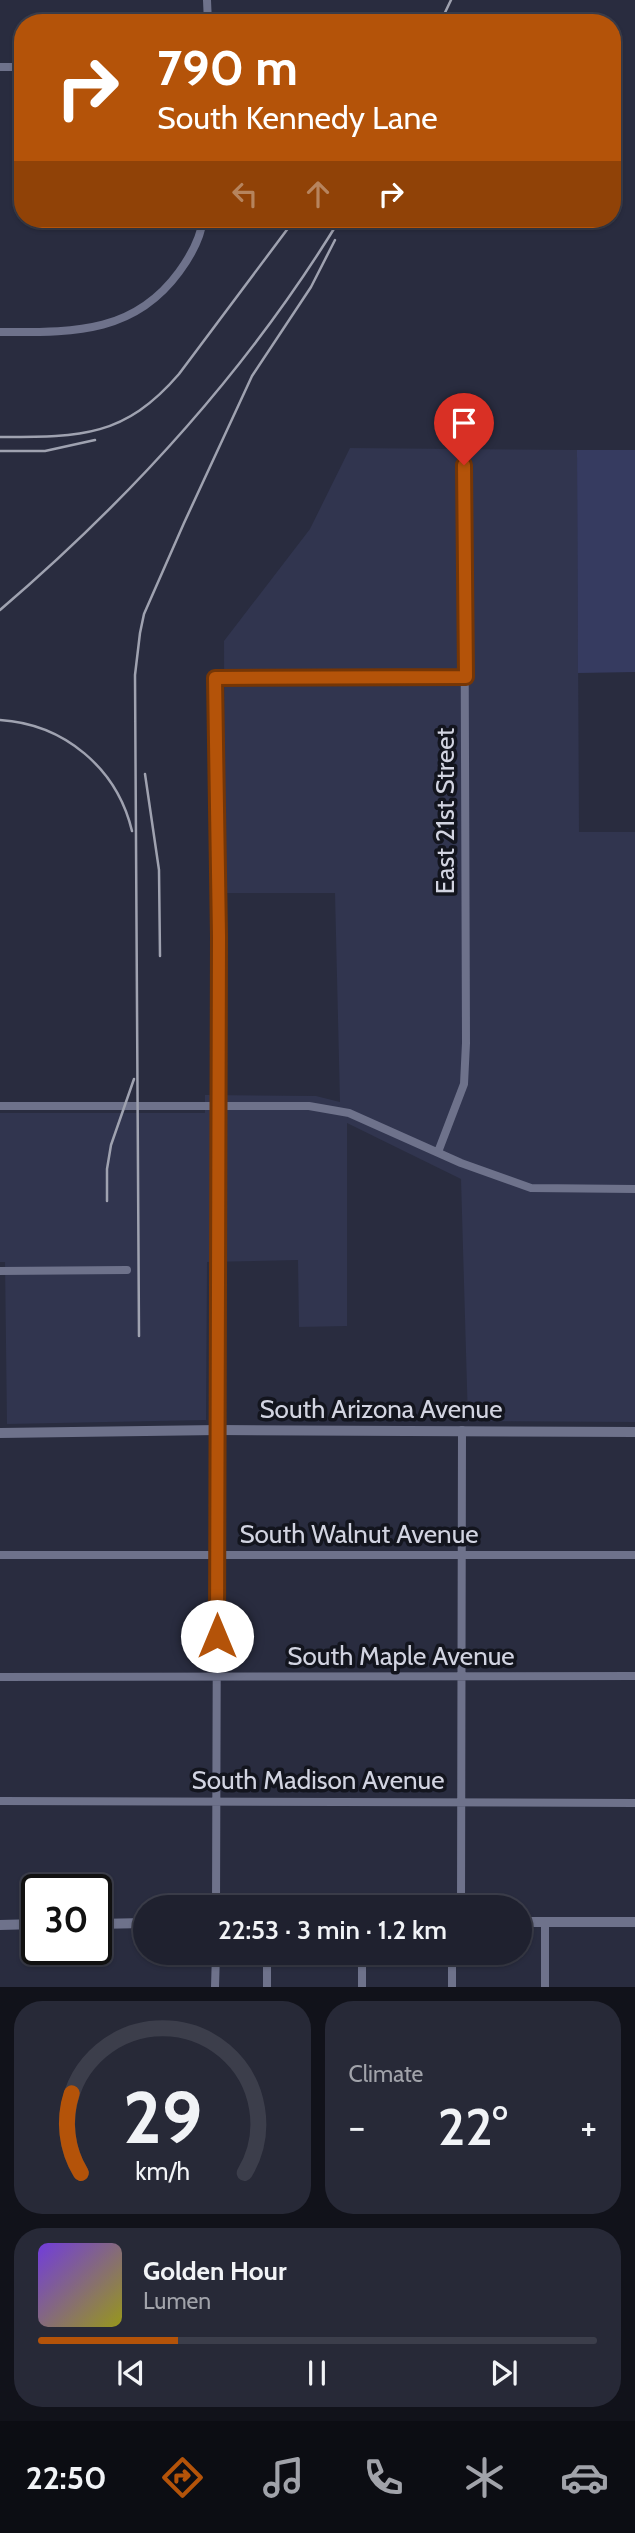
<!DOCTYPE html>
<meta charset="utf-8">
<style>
body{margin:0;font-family:Cabin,sans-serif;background:#272937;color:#f1f3f6;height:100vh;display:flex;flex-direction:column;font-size:26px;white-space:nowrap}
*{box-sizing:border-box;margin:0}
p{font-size:23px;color:#a1a3aa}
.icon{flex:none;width:38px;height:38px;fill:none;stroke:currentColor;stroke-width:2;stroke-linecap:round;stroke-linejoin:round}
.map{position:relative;height:1987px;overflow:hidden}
.drawer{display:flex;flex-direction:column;gap:14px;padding:14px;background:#11121a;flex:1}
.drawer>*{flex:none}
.top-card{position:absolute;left:14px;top:14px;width:607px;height:214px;border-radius:28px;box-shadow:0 2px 5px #0004,0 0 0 2px #3c3e4b;background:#b45309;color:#fff;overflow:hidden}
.speed{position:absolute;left:21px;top:1874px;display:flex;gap:14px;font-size:35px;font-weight:700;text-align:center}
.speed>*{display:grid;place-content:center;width:91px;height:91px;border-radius:50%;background:#1f212f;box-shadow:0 2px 5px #0004,0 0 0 2px #3c3e4b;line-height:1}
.speed .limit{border:4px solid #111;border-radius:10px;background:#fff;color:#111}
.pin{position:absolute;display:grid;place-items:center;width:60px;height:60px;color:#fff;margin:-72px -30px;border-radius:50% 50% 50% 0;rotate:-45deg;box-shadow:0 0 7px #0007}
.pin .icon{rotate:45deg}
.me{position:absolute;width:77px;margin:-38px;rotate:0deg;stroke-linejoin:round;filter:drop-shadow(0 0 5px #0008)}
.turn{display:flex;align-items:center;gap:24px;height:147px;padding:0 28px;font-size:32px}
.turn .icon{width:91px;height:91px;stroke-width:2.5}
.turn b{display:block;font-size:49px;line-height:60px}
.lanes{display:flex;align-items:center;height:66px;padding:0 28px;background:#0003;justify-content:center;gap:35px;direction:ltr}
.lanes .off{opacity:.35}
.big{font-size:52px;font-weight:600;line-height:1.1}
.drawer .widget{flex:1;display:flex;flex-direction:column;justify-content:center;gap:10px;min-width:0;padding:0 24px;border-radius:28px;background:#272937}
.drawer .dial{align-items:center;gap:0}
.dial svg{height:182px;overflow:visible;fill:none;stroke:#3c3e4b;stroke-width:7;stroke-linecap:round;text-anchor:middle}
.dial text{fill:#f1f3f6;stroke:none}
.song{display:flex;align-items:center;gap:21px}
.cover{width:84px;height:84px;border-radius:10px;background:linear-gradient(135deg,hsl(260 70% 55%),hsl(60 70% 35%))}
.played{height:7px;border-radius:4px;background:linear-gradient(90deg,#b45309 25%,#3c3e4b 25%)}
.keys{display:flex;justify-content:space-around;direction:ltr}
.heat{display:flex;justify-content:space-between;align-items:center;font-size:38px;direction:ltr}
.drawer .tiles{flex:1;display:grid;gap:14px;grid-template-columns:1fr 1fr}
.widget:last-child{grid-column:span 2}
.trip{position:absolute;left:133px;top:1895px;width:399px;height:70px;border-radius:35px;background:#1f212f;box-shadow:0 2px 5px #0004,0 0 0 2px #3c3e4b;font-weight:600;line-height:70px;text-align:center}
.tabs{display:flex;height:112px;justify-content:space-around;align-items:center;background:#0c0d13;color:#a1a3aa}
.tabs .icon{width:49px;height:49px}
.tabs .on{color:#b45309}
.tabs b{font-size:32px;color:#f1f3f6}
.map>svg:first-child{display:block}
.built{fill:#31354f}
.green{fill:#363b60}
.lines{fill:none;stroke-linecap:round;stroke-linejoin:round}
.minor{stroke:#6e728b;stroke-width:8}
.tertiary{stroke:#6e728b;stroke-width:10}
.rail{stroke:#9fa2b0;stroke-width:2.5}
.route-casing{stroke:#753606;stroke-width:18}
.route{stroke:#b45309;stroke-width:12}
.labels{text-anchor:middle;stroke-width:7;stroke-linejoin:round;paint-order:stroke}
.street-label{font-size:26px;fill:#d2d4e1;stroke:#13151e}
</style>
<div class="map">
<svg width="635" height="1987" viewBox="0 0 635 1987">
<rect width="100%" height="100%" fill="#292c3f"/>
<!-- built -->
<path class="built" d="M 350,448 L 577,450 L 579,832 L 635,832 L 635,1422 L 468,1421 L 461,1179 L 347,1123 L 347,1326 L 299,1327 L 298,1260 L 207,1262 L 206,1420 L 7,1424 L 5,1262 L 0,1262 L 0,1113 L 205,1113 L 205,1095 L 316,1096 L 340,1102 L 335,893 L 225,893 L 224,641 L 310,529 Z"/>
<!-- green -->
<path class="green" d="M 577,450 L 635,450 L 635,672 L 578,673 Z"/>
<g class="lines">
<!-- minor -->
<path class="minor" d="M 207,0 L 208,23
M 0,67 L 23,67
M 0,332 C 71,332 133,335 179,272 C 190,257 201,237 203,219
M 0,1106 L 309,1106 L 349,1113 L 461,1163 L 531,1188 L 635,1189
M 438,1152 L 464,1084 L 466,1043 L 464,465
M 0,1271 L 127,1270
M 0,1555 L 635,1555
M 0,1677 L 635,1676
M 0,1801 L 635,1803
M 216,1908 L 219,936 L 215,678 L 466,677
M 461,1908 L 462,1430
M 267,1953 L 267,1987
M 362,1953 L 362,1987
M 215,1987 L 216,1953
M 452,1987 L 452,1953
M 545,1987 L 545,1923"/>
<!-- tertiary -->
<path class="tertiary" d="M 0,1433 L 218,1430 L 635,1432
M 520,1922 L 635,1922
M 96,1924 L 145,1923
M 0,1925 L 37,1924"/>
<!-- rail -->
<path class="rail" d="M 440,23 L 451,0
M 0,437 C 79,437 124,438 179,374 L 295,219
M 0,451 L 45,451 L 95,440
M 0,610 C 132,497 250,367 340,219
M 0,720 C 64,724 117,768 132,831
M 145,774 L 159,870 L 160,956
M 107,1201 L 107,1169 L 111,1145 L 134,1079
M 139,1336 L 135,675 L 140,633 L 144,614 L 184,523 L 252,376 L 311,287 L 335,240"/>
</g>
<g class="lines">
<!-- route casing -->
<g class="route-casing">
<path id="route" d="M 217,1636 L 219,936 L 215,678 L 466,677 L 464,465"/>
</g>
<!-- route -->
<use href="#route" class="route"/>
</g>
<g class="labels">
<!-- street labels -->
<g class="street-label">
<text transform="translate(445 811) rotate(-90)" y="9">East 21st Street</text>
<text x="381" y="1418">South Arizona Avenue</text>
<text x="359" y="1543">South Walnut Avenue</text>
<text x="401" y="1665">South Maple Avenue</text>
<text x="318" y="1789">South Madison Avenue</text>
</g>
</g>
</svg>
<div class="speed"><div class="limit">30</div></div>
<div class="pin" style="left:464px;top:465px;background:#d93025"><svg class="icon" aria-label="arrive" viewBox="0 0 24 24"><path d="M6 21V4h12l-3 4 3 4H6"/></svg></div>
<svg class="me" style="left:217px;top:1636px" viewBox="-20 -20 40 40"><circle r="19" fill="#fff"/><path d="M0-13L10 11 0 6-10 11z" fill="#b45309"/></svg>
<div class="trip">22:53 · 3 min · 1.2 km</div>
<div class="top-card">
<div class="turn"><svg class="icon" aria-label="right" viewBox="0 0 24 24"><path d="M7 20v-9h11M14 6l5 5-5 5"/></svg><div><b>790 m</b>South Kennedy Lane</div></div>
<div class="lanes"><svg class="icon off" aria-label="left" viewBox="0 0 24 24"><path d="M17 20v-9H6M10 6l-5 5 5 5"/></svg><svg class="icon off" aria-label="ahead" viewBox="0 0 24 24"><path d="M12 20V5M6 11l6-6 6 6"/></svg><svg class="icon" aria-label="right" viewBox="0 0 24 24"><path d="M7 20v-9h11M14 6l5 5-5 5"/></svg></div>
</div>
</div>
<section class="drawer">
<div class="tiles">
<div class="widget dial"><svg viewBox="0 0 100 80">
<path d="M14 69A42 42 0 1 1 86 69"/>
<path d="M14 69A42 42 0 0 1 10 34" stroke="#b45309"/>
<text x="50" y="56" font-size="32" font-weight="700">29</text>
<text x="50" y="72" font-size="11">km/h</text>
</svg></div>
<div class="widget"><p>Climate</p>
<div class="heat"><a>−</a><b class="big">22°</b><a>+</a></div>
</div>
<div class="widget">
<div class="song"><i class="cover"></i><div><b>Golden Hour</b><p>Lumen</p></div></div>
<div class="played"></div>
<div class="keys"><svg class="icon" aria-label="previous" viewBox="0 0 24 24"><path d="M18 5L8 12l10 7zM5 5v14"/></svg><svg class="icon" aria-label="pause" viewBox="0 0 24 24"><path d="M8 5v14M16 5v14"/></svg><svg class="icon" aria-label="next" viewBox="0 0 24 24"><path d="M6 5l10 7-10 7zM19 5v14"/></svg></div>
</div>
</div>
</section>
<nav class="tabs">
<b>22:50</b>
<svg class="icon on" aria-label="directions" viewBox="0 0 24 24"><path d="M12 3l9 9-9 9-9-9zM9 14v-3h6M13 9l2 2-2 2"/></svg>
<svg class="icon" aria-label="music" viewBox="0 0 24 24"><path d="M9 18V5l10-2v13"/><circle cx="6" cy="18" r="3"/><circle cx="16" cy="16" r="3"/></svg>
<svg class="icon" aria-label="phone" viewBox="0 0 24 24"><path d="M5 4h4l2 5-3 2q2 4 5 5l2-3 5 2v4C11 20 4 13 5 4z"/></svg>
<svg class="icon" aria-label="climate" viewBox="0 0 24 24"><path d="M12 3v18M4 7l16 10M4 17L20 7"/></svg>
<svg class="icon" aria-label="car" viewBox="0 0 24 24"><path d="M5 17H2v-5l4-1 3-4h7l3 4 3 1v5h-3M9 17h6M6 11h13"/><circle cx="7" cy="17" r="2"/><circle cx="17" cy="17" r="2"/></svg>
</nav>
